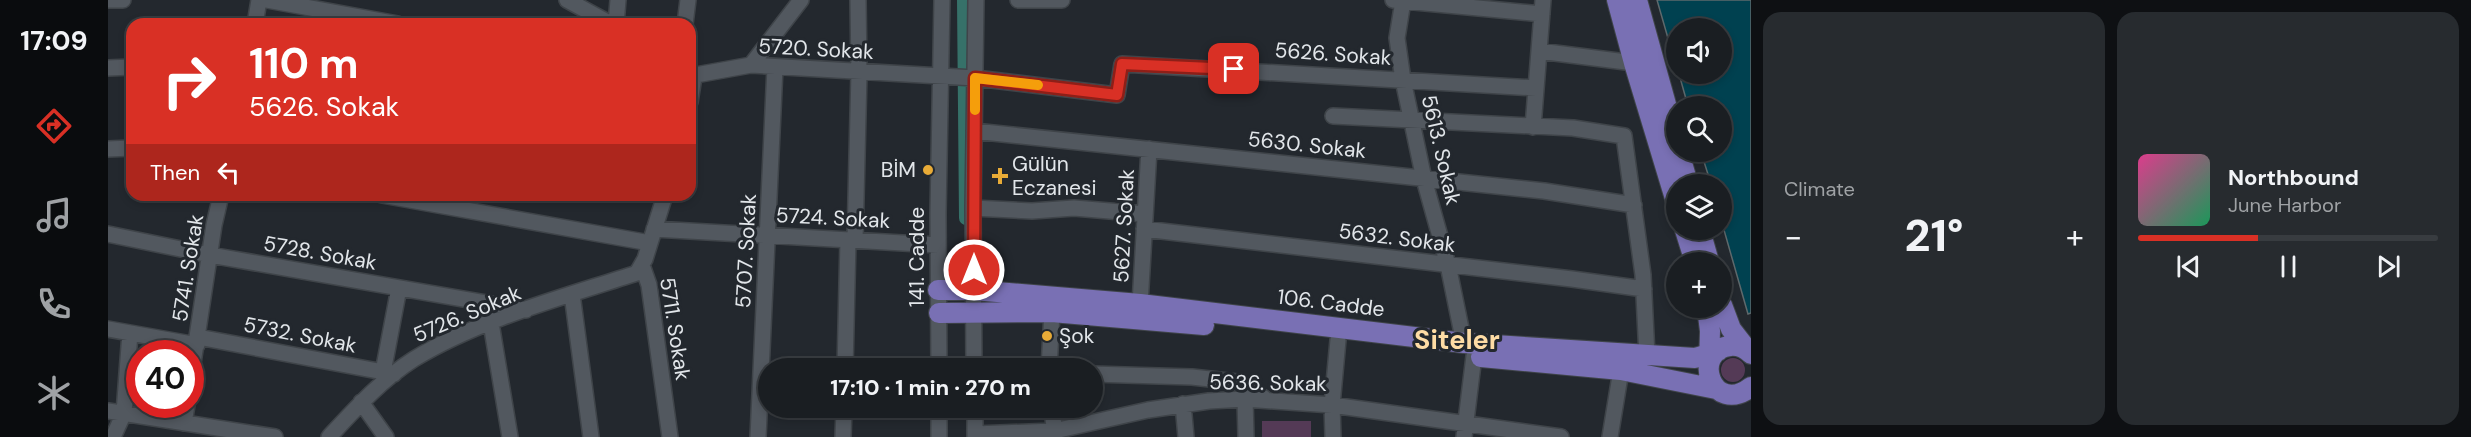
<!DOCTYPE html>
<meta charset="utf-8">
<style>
body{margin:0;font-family:"DM Sans",sans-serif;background:#272b2f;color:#f1f3f6;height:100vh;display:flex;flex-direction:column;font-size:22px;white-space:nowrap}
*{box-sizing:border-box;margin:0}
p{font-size:20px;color:#9fa2a5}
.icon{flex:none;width:33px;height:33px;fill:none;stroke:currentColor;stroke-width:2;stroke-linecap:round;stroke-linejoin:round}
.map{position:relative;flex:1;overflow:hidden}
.side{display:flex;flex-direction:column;gap:12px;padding:12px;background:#0e1013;width:720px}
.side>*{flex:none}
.banner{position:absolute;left:18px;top:18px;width:570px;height:183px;border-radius:18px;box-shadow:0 3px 9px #0003,0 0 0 2px #383c40;background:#d93025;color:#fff;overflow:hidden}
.tools{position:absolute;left:1558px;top:18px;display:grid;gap:12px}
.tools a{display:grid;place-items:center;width:66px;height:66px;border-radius:50%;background:#1a1e22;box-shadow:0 3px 9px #0003,0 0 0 2px #383c40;font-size:30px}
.speed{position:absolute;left:18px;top:340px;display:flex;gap:12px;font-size:30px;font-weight:700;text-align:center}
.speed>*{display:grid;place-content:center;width:78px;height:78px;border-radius:50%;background:#1a1e22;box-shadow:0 3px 9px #0003,0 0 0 2px #383c40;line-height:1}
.speed .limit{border:9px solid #d22;background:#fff;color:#111}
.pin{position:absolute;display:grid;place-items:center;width:51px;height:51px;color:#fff;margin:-26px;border-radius:12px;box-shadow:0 3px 9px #0006}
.me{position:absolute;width:66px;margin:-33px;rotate:0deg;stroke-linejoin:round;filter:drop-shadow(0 0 4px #0008)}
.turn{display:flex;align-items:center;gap:21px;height:126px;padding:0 24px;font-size:27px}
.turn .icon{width:78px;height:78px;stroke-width:2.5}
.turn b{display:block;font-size:42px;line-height:51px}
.then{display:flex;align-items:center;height:57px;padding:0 24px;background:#0003;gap:12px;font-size:22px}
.big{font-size:45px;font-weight:800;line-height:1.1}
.side .tile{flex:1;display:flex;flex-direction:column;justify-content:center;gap:9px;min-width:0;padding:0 21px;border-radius:18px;background:#272b2f}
.song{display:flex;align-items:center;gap:18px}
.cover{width:72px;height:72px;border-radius:9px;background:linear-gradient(135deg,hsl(330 70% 55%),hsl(150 70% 35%))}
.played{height:6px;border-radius:3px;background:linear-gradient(90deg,#d93025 40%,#383c40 40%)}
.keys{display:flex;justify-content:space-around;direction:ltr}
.heat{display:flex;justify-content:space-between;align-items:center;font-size:33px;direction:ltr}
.side .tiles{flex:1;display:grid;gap:12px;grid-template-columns:repeat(2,1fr)}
.trip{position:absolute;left:650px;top:358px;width:345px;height:60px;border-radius:30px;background:#1a1e22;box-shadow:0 3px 9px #0003,0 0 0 2px #383c40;font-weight:800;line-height:60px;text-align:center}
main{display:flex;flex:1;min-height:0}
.dock{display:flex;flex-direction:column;width:108px;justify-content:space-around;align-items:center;background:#0a0c0e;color:#9fa2a5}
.dock .icon{width:42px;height:42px}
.dock .current{color:#d93025}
.dock b{font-size:27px;color:#f1f3f6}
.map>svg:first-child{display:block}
.green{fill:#543a56}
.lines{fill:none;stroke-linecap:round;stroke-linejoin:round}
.canal{stroke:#367169;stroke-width:14}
.building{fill:#004150;stroke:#5e696c;stroke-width:1.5}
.minor-casing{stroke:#3f4449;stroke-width:18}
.major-casing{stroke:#3f4449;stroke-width:22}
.minor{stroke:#52585f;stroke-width:15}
.major{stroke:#7970b4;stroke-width:20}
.route-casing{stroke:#8d1f18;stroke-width:15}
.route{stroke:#d93025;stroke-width:10}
.slow{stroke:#f59e0b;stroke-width:10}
.poi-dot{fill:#e8ab37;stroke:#23282e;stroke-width:2}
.labels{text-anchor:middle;stroke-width:6;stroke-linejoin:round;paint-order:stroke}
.street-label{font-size:21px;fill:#e2e6ea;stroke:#23282e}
.poi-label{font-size:21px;fill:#e2e6ea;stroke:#23282e;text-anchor:start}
.district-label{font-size:27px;font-weight:bold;fill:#fedca5;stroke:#23282e}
</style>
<main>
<nav class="dock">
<b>17:09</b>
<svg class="icon current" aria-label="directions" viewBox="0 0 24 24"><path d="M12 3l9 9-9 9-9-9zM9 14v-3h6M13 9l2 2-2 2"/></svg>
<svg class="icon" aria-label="music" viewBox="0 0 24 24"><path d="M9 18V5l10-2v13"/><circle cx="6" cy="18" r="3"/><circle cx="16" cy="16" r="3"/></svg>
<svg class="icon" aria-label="phone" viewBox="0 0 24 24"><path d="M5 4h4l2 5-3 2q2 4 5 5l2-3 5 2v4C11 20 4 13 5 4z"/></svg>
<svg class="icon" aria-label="climate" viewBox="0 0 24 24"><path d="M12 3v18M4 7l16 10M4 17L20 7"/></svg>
</nav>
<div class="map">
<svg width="1643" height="437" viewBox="0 0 1643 437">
<rect width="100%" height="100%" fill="#23282e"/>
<!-- green -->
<path class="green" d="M1613 370a12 12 0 1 1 24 0a12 12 0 1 1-24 0Z
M 1154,421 L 1203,421 L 1203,437 L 1154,437 Z"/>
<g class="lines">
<!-- canal -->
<path class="canal" d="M 856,0 L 858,218"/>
</g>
<!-- building -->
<path class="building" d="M 1549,0 L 1643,0 L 1643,313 L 1640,314 L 1614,223 L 1614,184 L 1603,184 L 1593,152 L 1614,152 L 1614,106 L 1580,106 L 1571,74 L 1614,74 L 1614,28 L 1569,28 L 1569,58 L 1566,59 Z"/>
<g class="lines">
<!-- minor casing -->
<g class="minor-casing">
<path id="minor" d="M 0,0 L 15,0
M 159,0 L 290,24
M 459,0 L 503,24
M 910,0 L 954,0
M 1285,0 L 1434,14
M 1295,1 L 1289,38 L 1295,80 L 1316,179 L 1340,265 L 1356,343
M 147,24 L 151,0
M 508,24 L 510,0
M 577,24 L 580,0
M 1431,51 L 1526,63
M 643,65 L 693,0
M 0,68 L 24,67
M 582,76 L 643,65 L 867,78 L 1009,95 L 1014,64 L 1428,88
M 582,102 L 586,77
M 1225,116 L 1465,128 L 1516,136 L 1535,275 L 1539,356
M 1425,127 L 1435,0
M 866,131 L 1436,191 L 1526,205
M 0,149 L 24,148
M 274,195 L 542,243
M 865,208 L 924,211 L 966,208 L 1037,214
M 546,229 L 830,245
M 1036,229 L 1464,279 L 1536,289
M 0,234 L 102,255 L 418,310
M 747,240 L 751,72 L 750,0
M 534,265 L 541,285 L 562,437
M 464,294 L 483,437
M 1032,304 L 1041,149
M 383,323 L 402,437
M 0,329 L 89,345
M 90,337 L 286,374
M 737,369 L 740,240
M 831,369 L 830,213 L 834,0
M 866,369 L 865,208 L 868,0
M 941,369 L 944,312
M 275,372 L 291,288
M 984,374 L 1084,377 L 1129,382 L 1156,398
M 82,383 L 106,225 L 113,195
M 1137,399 L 1138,437
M 253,402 L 278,437
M 1075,404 L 1078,437
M 831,408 L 831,437
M 867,408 L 867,437
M 944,408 L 947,437
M 0,411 L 167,437
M 76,423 L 79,405
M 867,434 L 946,431 L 1040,410 L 1101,401 L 1137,399 L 1224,405 L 1453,437
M 5,437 L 16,413 L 22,333
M 221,437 C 247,409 273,380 306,359 C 372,319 456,297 529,273 L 537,259 L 557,195
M 650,437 L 667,67
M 735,437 L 736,408
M 1225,437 L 1224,405 L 1230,340
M 1356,437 L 1366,356
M 1502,437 L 1513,370"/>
</g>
<!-- major casing -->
<g class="major-casing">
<path id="major" d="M 1509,0 L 1526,63 L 1569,205
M 1529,0 L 1569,144
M 1571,152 L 1580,184
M 1577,230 L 1587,262
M 1592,230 L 1601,262
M 830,290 L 865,290 L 1032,304 L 1356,343 L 1587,358 L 1610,351
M 1614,305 L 1623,329 L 1640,351
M 1599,308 L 1602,331 L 1601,363
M 831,313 L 944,312 L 1096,325
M 1643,354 C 1637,348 1630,345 1622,346 C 1582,351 1604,417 1643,387
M 1373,357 L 1513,370 L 1608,389"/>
</g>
<!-- minor -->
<use href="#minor" class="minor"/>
<!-- major -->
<use href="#major" class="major"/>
</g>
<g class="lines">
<!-- route casing -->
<g class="route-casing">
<path id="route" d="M 866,270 L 867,78 L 1009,95 L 1014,64 L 1126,69"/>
</g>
<!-- route -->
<use href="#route" class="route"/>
<!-- slow -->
<path class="slow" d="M 867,110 L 867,78 L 930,85"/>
</g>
<!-- markers -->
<g class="poi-dot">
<circle cx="820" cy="170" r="6"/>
<path d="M889 167h6v6h6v6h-6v6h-6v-6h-6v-6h6z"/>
<circle cx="939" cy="336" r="6"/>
</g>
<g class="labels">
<!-- street labels -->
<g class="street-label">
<text transform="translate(708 49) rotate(3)" y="7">5720. Sokak</text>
<text transform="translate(1225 54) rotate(4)" y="7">5626. Sokak</text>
<text transform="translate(1199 145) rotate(6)" y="7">5630. Sokak</text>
<text transform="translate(1333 150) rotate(77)" y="7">5613. Sokak</text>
<text transform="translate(725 218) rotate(3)" y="7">5724. Sokak</text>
<text transform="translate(1016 226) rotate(-87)" y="7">5627. Sokak</text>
<text transform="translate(1289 238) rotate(7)" y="7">5632. Sokak</text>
<text transform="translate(638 251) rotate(-87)" y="7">5707. Sokak</text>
<text transform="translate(212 253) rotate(10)" y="7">5728. Sokak</text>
<text transform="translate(809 257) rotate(-90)" y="7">141. Cadde</text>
<text transform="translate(80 268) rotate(-81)" y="7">5741. Sokak</text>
<text transform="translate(1223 303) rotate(7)" y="7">106. Cadde</text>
<text transform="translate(359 314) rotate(-23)" y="7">5726. Sokak</text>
<text transform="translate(567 329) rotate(81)" y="7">5711. Sokak</text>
<text transform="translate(192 335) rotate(11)" y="7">5732. Sokak</text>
<text transform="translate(1160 383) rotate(1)" y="7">5636. Sokak</text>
</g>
<!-- poi labels -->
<g class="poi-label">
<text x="904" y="171">Gülün<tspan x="904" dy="24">Eczanesi</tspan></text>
<text x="808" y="177" text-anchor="end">BİM</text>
<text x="951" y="343">Şok</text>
</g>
<!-- district labels -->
<g class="district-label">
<text x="1349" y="349">Siteler</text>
</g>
</g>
</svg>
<div class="tools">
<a><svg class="icon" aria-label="sound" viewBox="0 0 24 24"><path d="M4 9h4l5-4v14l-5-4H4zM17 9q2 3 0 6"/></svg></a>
<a><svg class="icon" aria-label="search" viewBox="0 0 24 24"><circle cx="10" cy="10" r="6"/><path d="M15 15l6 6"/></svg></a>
<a><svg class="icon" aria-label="layers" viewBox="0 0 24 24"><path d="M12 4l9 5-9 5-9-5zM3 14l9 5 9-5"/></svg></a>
<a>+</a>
</div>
<div class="speed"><div class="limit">40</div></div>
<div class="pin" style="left:1126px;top:69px;background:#d93025"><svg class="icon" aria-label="arrive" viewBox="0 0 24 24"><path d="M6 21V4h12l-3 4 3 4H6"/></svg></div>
<svg class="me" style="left:866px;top:270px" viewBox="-20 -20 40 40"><circle r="17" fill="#d93025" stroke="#fff" stroke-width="3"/><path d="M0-11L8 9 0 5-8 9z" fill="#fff"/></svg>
<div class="trip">17:10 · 1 min · 270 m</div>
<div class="banner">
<div class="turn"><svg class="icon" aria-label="right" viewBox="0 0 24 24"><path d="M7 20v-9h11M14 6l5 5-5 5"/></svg><div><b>110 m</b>5626. Sokak</div></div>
<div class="then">Then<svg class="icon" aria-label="left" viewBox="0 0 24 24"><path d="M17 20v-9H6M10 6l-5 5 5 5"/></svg></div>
</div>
</div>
<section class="side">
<div class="tiles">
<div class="tile"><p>Climate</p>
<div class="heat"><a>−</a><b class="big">21°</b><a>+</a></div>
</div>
<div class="tile">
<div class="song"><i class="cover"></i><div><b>Northbound</b><p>June Harbor</p></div></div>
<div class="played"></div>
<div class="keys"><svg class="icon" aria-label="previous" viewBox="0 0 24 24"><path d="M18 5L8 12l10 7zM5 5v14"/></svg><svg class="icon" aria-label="pause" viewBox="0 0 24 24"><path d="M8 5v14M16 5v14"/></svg><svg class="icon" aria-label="next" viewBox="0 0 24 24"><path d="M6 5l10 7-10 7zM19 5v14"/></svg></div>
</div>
</div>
</section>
</main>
